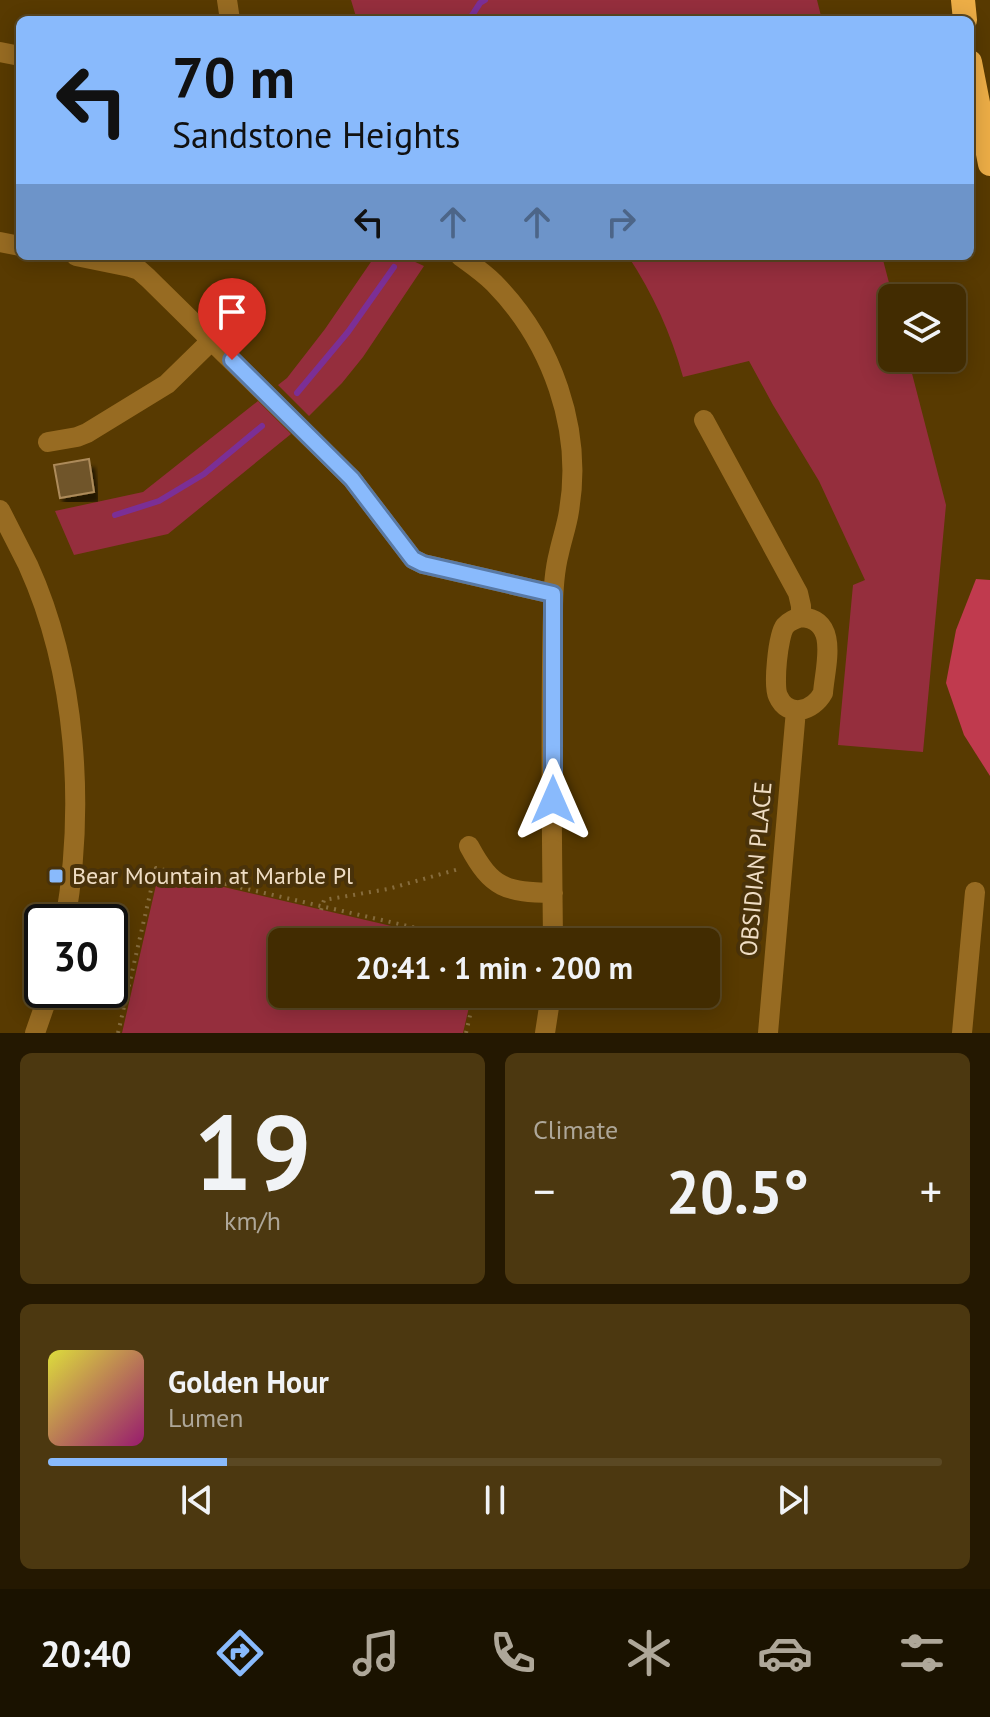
<!DOCTYPE html>
<meta charset="utf-8">
<style>
body{margin:0;font-family:"PT Sans",sans-serif;background:#4c3810;color:#f1f3f6;height:100vh;display:flex;flex-direction:column;font-size:30px;white-space:nowrap}
*{box-sizing:border-box;margin:0}
p{font-size:26px;color:#aea799}
.icon{flex:none;width:44px;height:44px;fill:none;stroke:currentColor;stroke-width:2;stroke-linecap:round;stroke-linejoin:round}
.map{position:relative;height:1033px;overflow:hidden}
.side{display:flex;flex-direction:column;gap:20px;padding:20px;background:#241801;flex:1}
.side>*{flex:none}
.guide{position:absolute;left:16px;top:16px;width:958px;height:244px;border-radius:12px;box-shadow:0 4px 20px #0003,0 0 0 2px #5a4823;background:#89bafc;color:#111;overflow:hidden}
.buttons{position:absolute;left:878px;top:284px;display:grid;gap:16px}
.buttons a{display:grid;place-items:center;width:88px;height:88px;border-radius:12px;background:#422c01;box-shadow:0 4px 20px #0003,0 0 0 2px #5a4823;font-size:40px}
.speed{position:absolute;left:24px;top:904px;display:flex;gap:16px;font-size:40px;font-weight:700;text-align:center}
.speed>*{display:grid;place-content:center;width:104px;height:104px;border-radius:50%;background:#422c01;box-shadow:0 4px 20px #0003,0 0 0 2px #5a4823;line-height:1}
.speed .limit{border:4px solid #111;border-radius:12px;background:#fff;color:#111}
.pin{position:absolute;display:grid;place-items:center;width:68px;height:68px;color:#fff;margin:-82px -34px;border-radius:50% 50% 50% 0;rotate:-45deg;box-shadow:0 0 8px #0007}
.pin .icon{rotate:45deg}
.me{position:absolute;width:88px;margin:-44px;rotate:0deg;stroke-linejoin:round;filter:drop-shadow(0 0 6px #0008)}
.turn{display:flex;align-items:center;gap:28px;height:168px;padding:0 24px;font-size:36px}
.turn .icon{width:104px;height:104px;stroke-width:2.5}
.turn b{display:block;font-size:56px;line-height:68px}
.lanes{display:flex;align-items:center;height:76px;padding:0 24px;background:#0003;justify-content:center;gap:40px;direction:ltr}
.lanes .off{opacity:.35}
.big{font-size:60px;font-weight:700;line-height:1.1}
.side .card{flex:1;display:flex;flex-direction:column;justify-content:center;gap:12px;min-width:0;padding:0 28px;border-radius:12px;background:#4c3810}
.side .dial{align-items:center;gap:0}
.dial b{font-size:104px;line-height:1}
.song{display:flex;align-items:center;gap:24px}
.cover{width:96px;height:96px;border-radius:12px;background:linear-gradient(135deg,hsl(60 70% 55%),hsl(320 70% 35%))}
.played{height:8px;border-radius:4px;background:linear-gradient(90deg,#89bafc 20%,#5a4823 20%)}
.keys{display:flex;justify-content:space-around;direction:ltr}
.heat{display:flex;justify-content:space-between;align-items:center;font-size:44px;direction:ltr}
.side .tiles{flex:1;display:grid;gap:20px;grid-template-columns:1fr 1fr}
.card:last-child{grid-column:span 2}
.trip{position:absolute;left:268px;top:928px;width:452px;height:80px;border-radius:12px;background:#422c01;box-shadow:0 4px 20px #0003,0 0 0 2px #5a4823;font-weight:700;line-height:80px;text-align:center}
.tab-bar{display:flex;height:128px;justify-content:space-around;align-items:center;background:#1a1200;color:#aea799}
.tab-bar .icon{width:56px;height:56px}
.tab-bar .current{color:#89bafc}
.tab-bar b{font-size:36px;color:#f1f3f6}
.map>svg:first-child{display:block}
.green{fill:#952e3d}
.forest{fill:#c03a4e}
.lines{fill:none;stroke-linecap:round;stroke-linejoin:round}
.stream{stroke:#7b2f96;stroke-width:6}
.building{fill:#6f542b;stroke:#ad8b5a;stroke-width:2;filter:url(#shadow)}
.path{stroke:#866c3d;stroke-width:4;stroke-dasharray:2 6;stroke-linecap:butt}
.minor{stroke:#976b22;stroke-width:20}
.highway{stroke:#ecad46;stroke-width:24}
.route-casing{stroke:#5979a4;stroke-width:20}
.route{stroke:#89bafc;stroke-width:14}
.poi-dot{fill:#89bafc;stroke:#49320a;stroke-width:3}
.labels{text-anchor:middle;stroke-width:8;stroke-linejoin:round;paint-order:stroke}
.street-label{font-size:24px;fill:#efddc4;stroke:#49320a}
.poi-label{font-size:24px;fill:#efddc4;stroke:#49320a;text-anchor:start}
</style>
<div class="map">
<svg width="990" height="1033" viewBox="0 0 990 1033">
<defs>
<filter id="shadow"><feDropShadow dx="5" dy="9" stdDeviation="2" flood-color="#0009"/></filter>
</defs>
<rect width="100%" height="100%" fill="#583a01"/>
<!-- green -->
<path class="green" d="M 351,0 L 817,0 L 822,20 L 357,20 Z
M 375,256 L 402,256 L 424,266 L 363,357 L 342,383 L 309,416 L 278,385 L 287,378 L 325,329 Z
M 628,256 L 882,256 L 893,298 L 892,358 L 908,358 L 946,505 L 923,752 L 838,745 L 853,585 L 865,580 L 819,481 L 773,405 L 749,361 L 683,377 C 671,333 653,294 628,256 Z
M 258,401 L 291,434 L 168,534 L 74,555 L 55,511 L 143,492 Z
M 159,872 L 460,942 L 282,942 L 282,994 L 472,994 L 463,1033 L 122,1033 Z"/>
<!-- forest -->
<path class="forest" d="M 976,579 L 990,580 L 990,776 L 964,735 L 946,683 L 956,630 Z"/>
<g class="lines">
<!-- stream -->
<path class="stream" d="M 469,20 L 480,3 L 485,0
M 297,393 L 348,332 L 394,267
M 115,515 L 159,501 L 204,474 L 262,426"/>
</g>
<!-- building -->
<path class="building" d="M 89,459 L 94,492 L 60,498 L 54,465 Z"/>
<g class="lines">
<!-- path -->
<path class="path" d="M 321,910 L 324,900 L 388,889 L 459,869
M 118,1033 L 156,868 L 477,942
M 466,1033 L 475,994"/>
<!-- minor -->
<path class="minor" d="M 227,0 L 230,20
M 0,52 L 20,56
M 0,242 L 20,246
M 76,256 L 130,267 L 139,270 L 148,278 L 352,479 L 413,559 L 423,564 L 553,594
M 460,256 C 471,264 484,273 494,283 C 552,342 583,429 569,511 C 567,525 562,539 559,553 C 554,572 553,593 553,613 C 550,723 552,833 553,942
M 704,420 L 798,593 L 801,606 L 801,617
M 48,442 L 77,437 L 87,433 L 167,384 L 212,340
M 0,510 C 9,528 19,547 28,565 C 77,673 85,807 65,922
M 801,617 C 840,620 825,666 823,693 C 813,711 788,719 778,696 C 773,686 778,635 785,626 C 789,621 795,619 801,617 Z
M 469,846 C 492,889 506,892 553,893
M 35,1033 L 50,990
M 545,1033 L 551,994
M 768,1033 L 796,710
M 962,1033 L 975,892"/>
<!-- highway -->
<path class="highway" d="M 963,0 L 965,20
M 970,62 L 990,164"/>
</g>
<g class="lines">
<!-- route casing -->
<g class="route-casing">
<path id="route" d="M 232,360 L 352,479 L 413,559 L 423,564 L 553,594 L 553,800"/>
</g>
<!-- route -->
<use href="#route" class="route"/>
</g>
<!-- markers -->
<rect class="poi-dot" x="48" y="868" width="16" height="16" rx="4"/>
<g class="labels">
<!-- street labels -->
<g class="street-label">
<text transform="translate(756 869) rotate(-85)" y="8">OBSIDIAN PLACE</text>
</g>
<!-- poi labels -->
<g class="poi-label">
<text x="72" y="884">Bear Mountain at Marble Pl</text>
</g>
</g>
</svg>
<div class="buttons">
<a><svg class="icon" aria-label="layers" viewBox="0 0 24 24"><path d="M12 4l9 5-9 5-9-5zM3 14l9 5 9-5"/></svg></a>
</div>
<div class="speed"><div class="limit">30</div></div>
<div class="pin" style="left:232px;top:360px;background:#d93025"><svg class="icon" aria-label="arrive" viewBox="0 0 24 24"><path d="M6 21V4h12l-3 4 3 4H6"/></svg></div>
<svg class="me" style="left:553px;top:800px" viewBox="-20 -20 40 40"><path d="M0-17L14 15 0 8-14 15z" fill="#89bafc" stroke="#fff" stroke-width="4"/></svg>
<div class="trip">20:41 · 1 min · 200 m</div>
<div class="guide">
<div class="turn"><svg class="icon" aria-label="left" viewBox="0 0 24 24"><path d="M17 20v-9H6M10 6l-5 5 5 5"/></svg><div><b>70 m</b>Sandstone Heights</div></div>
<div class="lanes"><svg class="icon" aria-label="left" viewBox="0 0 24 24"><path d="M17 20v-9H6M10 6l-5 5 5 5"/></svg><svg class="icon off" aria-label="ahead" viewBox="0 0 24 24"><path d="M12 20V5M6 11l6-6 6 6"/></svg><svg class="icon off" aria-label="ahead" viewBox="0 0 24 24"><path d="M12 20V5M6 11l6-6 6 6"/></svg><svg class="icon off" aria-label="right" viewBox="0 0 24 24"><path d="M7 20v-9h11M14 6l5 5-5 5"/></svg></div>
</div>
</div>
<section class="side">
<div class="tiles">
<div class="card dial"><b>19</b><p>km/h</p></div>
<div class="card"><p>Climate</p>
<div class="heat"><a>−</a><b class="big">20.5°</b><a>+</a></div>
</div>
<div class="card">
<div class="song"><i class="cover"></i><div><b>Golden Hour</b><p>Lumen</p></div></div>
<div class="played"></div>
<div class="keys"><svg class="icon" aria-label="previous" viewBox="0 0 24 24"><path d="M18 5L8 12l10 7zM5 5v14"/></svg><svg class="icon" aria-label="pause" viewBox="0 0 24 24"><path d="M8 5v14M16 5v14"/></svg><svg class="icon" aria-label="next" viewBox="0 0 24 24"><path d="M6 5l10 7-10 7zM19 5v14"/></svg></div>
</div>
</div>
</section>
<nav class="tab-bar">
<b>20:40</b>
<svg class="icon current" aria-label="directions" viewBox="0 0 24 24"><path d="M12 3l9 9-9 9-9-9zM9 14v-3h6M13 9l2 2-2 2"/></svg>
<svg class="icon" aria-label="music" viewBox="0 0 24 24"><path d="M9 18V5l10-2v13"/><circle cx="6" cy="18" r="3"/><circle cx="16" cy="16" r="3"/></svg>
<svg class="icon" aria-label="phone" viewBox="0 0 24 24"><path d="M5 4h4l2 5-3 2q2 4 5 5l2-3 5 2v4C11 20 4 13 5 4z"/></svg>
<svg class="icon" aria-label="climate" viewBox="0 0 24 24"><path d="M12 3v18M4 7l16 10M4 17L20 7"/></svg>
<svg class="icon" aria-label="car" viewBox="0 0 24 24"><path d="M5 17H2v-5l4-1 3-4h7l3 4 3 1v5h-3M9 17h6M6 11h13"/><circle cx="7" cy="17" r="2"/><circle cx="17" cy="17" r="2"/></svg>
<svg class="icon" aria-label="filters" viewBox="0 0 24 24"><path d="M4 7h16M4 17h16"/><circle cx="9" cy="7" r="2"/><circle cx="15" cy="17" r="2"/></svg>
</nav>
